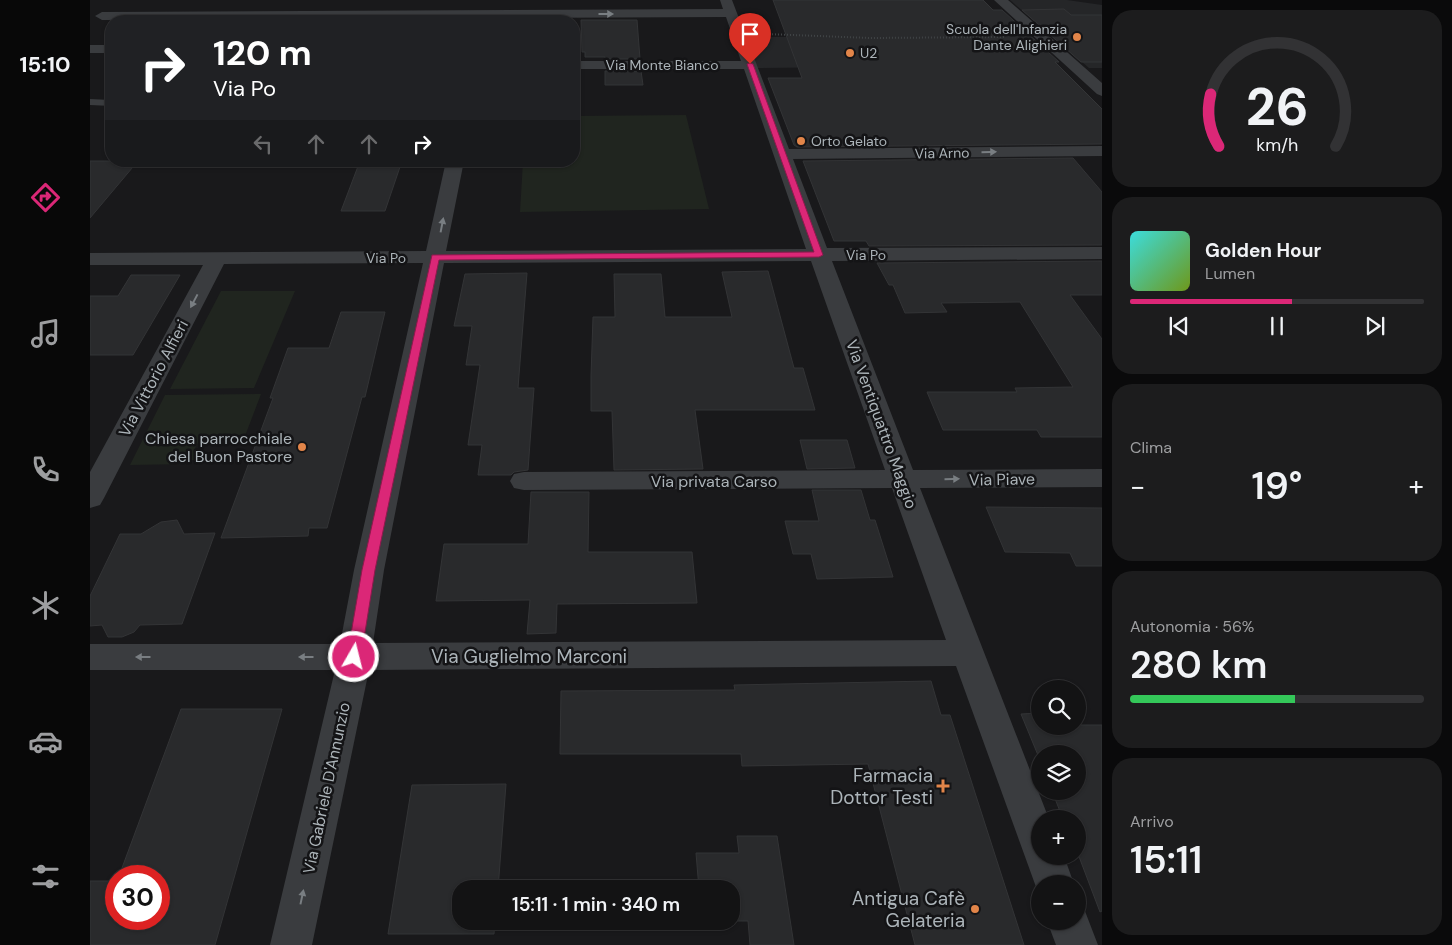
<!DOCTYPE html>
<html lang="it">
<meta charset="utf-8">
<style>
body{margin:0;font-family:"DM Sans",sans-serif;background:#1c1c1d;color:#f1f3f6;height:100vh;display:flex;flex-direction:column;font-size:19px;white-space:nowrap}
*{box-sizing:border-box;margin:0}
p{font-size:16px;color:#9d9ea0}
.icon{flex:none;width:28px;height:28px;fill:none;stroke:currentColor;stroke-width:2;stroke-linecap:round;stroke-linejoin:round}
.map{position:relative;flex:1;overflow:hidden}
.side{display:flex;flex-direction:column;gap:10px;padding:10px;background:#0a0a0b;width:350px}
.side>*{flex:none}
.guide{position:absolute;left:15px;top:15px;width:475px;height:152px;border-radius:20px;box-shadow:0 1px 4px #0004,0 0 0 1px #323234;background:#202124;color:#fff;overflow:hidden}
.tools{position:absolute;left:941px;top:680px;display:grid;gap:10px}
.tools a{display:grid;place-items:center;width:55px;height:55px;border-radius:50%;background:#131314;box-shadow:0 1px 4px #0004,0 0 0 1px #323234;font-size:25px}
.speed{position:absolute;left:15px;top:865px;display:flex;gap:10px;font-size:25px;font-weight:700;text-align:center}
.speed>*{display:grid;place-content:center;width:65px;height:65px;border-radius:50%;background:#131314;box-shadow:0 1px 4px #0004,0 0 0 1px #323234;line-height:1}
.speed .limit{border:8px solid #d22;background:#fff;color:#111}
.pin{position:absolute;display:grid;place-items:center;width:42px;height:42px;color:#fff;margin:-51px -21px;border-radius:50% 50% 50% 0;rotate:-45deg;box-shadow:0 0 5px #0007}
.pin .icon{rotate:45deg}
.me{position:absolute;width:55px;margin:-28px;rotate:8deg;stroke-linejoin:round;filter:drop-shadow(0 0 4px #0008)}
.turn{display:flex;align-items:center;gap:18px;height:105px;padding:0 25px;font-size:22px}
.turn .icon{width:65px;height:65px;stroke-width:2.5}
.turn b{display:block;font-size:35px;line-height:42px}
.lanes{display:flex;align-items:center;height:48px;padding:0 25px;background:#0003;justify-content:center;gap:25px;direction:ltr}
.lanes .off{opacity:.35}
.big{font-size:38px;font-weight:600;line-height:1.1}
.side .card{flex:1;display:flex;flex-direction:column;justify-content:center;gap:8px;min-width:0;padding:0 18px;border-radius:20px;background:#1c1c1d}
.side .dial{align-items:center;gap:0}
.dial svg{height:130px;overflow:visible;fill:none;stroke:#323234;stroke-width:7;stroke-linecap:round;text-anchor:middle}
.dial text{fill:#f1f3f6;stroke:none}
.song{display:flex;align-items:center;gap:15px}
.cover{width:60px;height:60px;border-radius:8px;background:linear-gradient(135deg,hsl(180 70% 55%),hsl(80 70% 35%))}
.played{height:5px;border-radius:2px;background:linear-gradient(90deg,#db2777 55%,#323234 55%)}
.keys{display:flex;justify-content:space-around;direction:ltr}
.heat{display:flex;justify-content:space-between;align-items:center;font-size:28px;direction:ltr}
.charge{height:8px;border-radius:4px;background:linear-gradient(90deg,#34c759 56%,#323234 0)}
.trip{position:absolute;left:362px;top:880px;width:288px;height:50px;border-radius:20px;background:#131314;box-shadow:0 1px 4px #0004,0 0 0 1px #323234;font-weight:600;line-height:50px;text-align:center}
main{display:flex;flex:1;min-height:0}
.dock{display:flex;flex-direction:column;width:90px;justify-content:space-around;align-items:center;background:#080808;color:#9d9ea0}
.dock .icon{width:35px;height:35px}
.dock .active{color:#db2777}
.dock b{font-size:22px;color:#f1f3f6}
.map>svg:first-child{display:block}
.built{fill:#252628}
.green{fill:#20251f}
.building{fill:#292a2c;stroke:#333436}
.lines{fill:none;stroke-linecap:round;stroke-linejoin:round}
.path{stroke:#404446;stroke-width:2;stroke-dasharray:1 2;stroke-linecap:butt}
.lane{fill:#3a3c3f;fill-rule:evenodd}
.street{fill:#3a3c3f;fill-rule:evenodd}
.oneway{fill:#797e82}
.route{fill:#db2777;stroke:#8e194d}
.poi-dot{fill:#e28549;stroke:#141416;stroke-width:2}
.labels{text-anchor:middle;stroke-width:5;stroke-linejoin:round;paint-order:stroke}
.far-poi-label{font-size:14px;fill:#acb4b9;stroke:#141416;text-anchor:start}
.far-street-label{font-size:14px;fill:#acb4b9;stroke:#141416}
.street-label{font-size:16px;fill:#acb4b9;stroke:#141416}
.poi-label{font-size:16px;fill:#acb4b9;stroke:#141416;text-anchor:end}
.near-street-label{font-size:19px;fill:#acb4b9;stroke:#141416}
.near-poi-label{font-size:19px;fill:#acb4b9;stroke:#141416;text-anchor:end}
</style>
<main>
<nav class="dock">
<b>15:10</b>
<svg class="icon active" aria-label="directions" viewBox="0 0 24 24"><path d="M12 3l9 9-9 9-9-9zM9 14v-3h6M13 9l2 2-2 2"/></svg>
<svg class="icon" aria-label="music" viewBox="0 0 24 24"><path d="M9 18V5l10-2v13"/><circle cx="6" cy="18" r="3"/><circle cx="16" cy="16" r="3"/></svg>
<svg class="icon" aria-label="phone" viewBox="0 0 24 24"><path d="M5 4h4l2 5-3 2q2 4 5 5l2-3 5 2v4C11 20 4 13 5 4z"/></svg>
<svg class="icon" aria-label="climate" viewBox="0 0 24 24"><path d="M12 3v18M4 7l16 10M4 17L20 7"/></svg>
<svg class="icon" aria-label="car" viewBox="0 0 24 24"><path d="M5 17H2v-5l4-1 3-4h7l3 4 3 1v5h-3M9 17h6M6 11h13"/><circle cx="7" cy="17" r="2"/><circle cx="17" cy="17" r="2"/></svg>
<svg class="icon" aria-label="filters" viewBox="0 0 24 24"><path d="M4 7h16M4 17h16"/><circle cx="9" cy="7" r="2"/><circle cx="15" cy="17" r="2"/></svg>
</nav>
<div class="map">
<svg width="1012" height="945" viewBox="0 0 1012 945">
<rect width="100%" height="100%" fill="#19191b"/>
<!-- built -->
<path class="built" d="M 920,0 L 977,0 L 1012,5 L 1012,68 L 999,68 Z
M 657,37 L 817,37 L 840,66 L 667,68 Z"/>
<!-- green -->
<path class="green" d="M 596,115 L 619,209 L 430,212 L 433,161 L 484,161 L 484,116 Z
M 131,291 L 205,291 L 164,388 L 80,389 Z
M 171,394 L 155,436 L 111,437 L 103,452 L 108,453 L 105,460 L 101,460 L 99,464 L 40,465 L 75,395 Z"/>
<!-- building -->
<path class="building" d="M 683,0 L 893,0 L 903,10 L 912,10 L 969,62 L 965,62 L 1012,109 L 1012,144 L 707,147 L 704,145 L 678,78 L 712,78 Z
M 974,9 L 981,15 L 1012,15 L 1012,62 L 991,62 L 932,10 Z
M 491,20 L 547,20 L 550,59 L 515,59 L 515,57 L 495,57 L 495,52 L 492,52 Z
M 515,71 L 551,71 L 553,85 L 515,85 Z
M 983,158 L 1012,192 L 1012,245 L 779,246 L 776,241 L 744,241 L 713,161 Z
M 0,161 L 48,161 L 0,218 Z
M 270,161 L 312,161 L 295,211 L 251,211 Z
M 1012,261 L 1012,295 L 980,295 L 1012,339 L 1012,437 L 951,437 L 947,430 L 853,430 L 837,392 L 927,392 L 925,388 L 983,387 L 930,302 L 851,303 L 857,312 L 815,313 L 803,285 L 799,285 L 787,263 Z
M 678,271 L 704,368 L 713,368 L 725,410 L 605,410 L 613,469 L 524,470 L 522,411 L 501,411 L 501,376 L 503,317 L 525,317 L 524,274 L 571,274 L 575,317 L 642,317 L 632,272 Z
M 437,273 L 428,388 L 444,388 L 438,470 L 424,472 L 421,475 L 388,475 L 392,445 L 378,445 L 390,365 L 376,365 L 382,326 L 364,326 L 375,274 Z
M 41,275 L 90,275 L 43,355 L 0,355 L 0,296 L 28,296 Z
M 251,312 L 295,312 L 275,397 L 272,397 L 237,528 L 219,528 L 218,536 L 131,538 L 183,398 L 180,398 L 198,348 L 239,348 Z
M 710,440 L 757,440 L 765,468 L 717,469 Z
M 722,490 L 771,490 L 780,520 L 785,520 L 803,577 L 727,579 L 721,554 L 703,554 L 695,521 L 729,521 Z
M 441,492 L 499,492 L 498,552 L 602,552 L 607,603 L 467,604 L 466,633 L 437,634 L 440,600 L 346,601 L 354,544 L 438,544 Z
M 896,507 L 1012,508 L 1012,566 L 986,566 L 980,553 L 915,552 Z
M 87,520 L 94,534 L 125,533 L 92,624 L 50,625 L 44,632 L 32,637 L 18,637 L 12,625 L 0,626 L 0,596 L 30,534 L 51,534 L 71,522 Z
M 841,681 L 851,715 L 860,715 L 934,945 L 825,945 L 778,764 L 652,766 L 651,754 L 470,754 L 471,691 L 645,690 L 644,685 Z
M 91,709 L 192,709 L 125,945 L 0,945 L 0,881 L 26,881 L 26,919 L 69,919 L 69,876 L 29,876 Z
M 950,713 L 950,726 L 988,726 L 988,717 L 991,725 L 1012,725 L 1012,911 L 1010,912 L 988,854 L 988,819 L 973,819 L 962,791 L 988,791 L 988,754 L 950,754 L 950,760 L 931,714 Z
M 416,784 L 408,889 L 371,889 L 371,921 L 405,921 L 404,934 L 298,934 L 322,785 Z
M 647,836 L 687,836 L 704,945 L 660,945 L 658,921 L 641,921 L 641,889 L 609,889 L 606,853 L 649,853 Z"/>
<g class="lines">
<!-- path -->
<path class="path" d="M 676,34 L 780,38 L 915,37"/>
<!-- lane -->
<path class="lane" d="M 0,99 L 21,100 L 21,106 L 0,105 Z"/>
<!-- street -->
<path class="street" d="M 630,0 L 642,0 L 699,149 L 1012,146 L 1012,156 L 703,159 L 737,248 L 1012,247 L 1012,259 L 742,261 L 823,470 L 1012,469 L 1012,487 L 830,488 L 959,819 L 950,819 L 950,856 L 974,856 L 984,884 L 950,884 L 950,898 L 866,666 L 279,670 L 222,945 L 180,945 L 245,670 L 0,670 L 0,644 L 250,644 L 264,570 L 333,263 L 134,264 L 14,498 L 10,505 L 0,508 L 0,472 L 113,265 L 0,265 L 0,253 L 336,251 L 356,161 L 374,161 L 356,251 L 716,249 L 654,69 L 484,69 L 484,61 L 651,61 L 636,17 L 12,20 L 5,16 L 12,12 L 633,9 ZM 721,261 L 795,470 L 434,472 L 424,474 L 420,481 L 424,488 L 434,490 L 802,488 L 856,640 L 283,643 L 294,570 L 354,263 Z
M 904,0 L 918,0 L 1012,83 L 1012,96 L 1007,94 Z
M 0,45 L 21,45 L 21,53 L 0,53 Z
M 988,904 L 993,906 L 1008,945 L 966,945 L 957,921 L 988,921 Z"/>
</g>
<!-- one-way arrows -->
<defs><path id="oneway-solid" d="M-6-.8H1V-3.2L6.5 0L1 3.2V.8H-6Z" transform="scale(1.25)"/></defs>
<g class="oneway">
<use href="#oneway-solid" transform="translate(516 14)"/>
<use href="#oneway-solid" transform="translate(899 152) rotate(-1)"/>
<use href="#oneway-solid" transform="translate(352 225) rotate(-79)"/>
<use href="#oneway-solid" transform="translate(104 301) rotate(118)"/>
<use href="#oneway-solid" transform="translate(862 479) rotate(-1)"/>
<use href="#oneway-solid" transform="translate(53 657) rotate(-180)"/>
<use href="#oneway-solid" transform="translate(216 657) rotate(-180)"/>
<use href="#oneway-solid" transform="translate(212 897) rotate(-78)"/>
</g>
<!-- route -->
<path class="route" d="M 660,63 L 663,64 L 733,255 L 729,257 L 349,260 L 285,570 L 271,657 L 269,661 L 264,663 L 260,661 L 257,657 L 272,570 L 342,255 L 724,252 L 657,64 Z"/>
<!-- markers -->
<g class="poi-dot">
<circle cx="987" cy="37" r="5"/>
<circle cx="760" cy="53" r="5"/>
<circle cx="711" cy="141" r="5"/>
<circle cx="212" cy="447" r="5"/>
<path d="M850.5 778.5h5v5h5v5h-5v5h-5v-5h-5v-5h5z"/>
<circle cx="885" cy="909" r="5"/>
</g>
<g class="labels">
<!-- far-poi labels -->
<g class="far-poi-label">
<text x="977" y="34" text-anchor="end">Scuola dell'Infanzia<tspan x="977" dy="16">Dante Alighieri</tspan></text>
<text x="770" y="58">U2</text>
<text x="721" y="146">Orto Gelato</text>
</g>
<!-- far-street labels -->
<g class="far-street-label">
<text x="572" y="70">Via Monte Bianco</text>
<text transform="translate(852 153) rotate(-1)" y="5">Via Arno</text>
<text x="776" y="260">Via Po</text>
<text x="296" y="263">Via Po</text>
</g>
<!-- street labels -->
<g class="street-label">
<text transform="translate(63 378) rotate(-62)" y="6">Via Vittorio Alfieri</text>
<text transform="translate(792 424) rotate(70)" y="6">Via Ventiquattro Maggio</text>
<text transform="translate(912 479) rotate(-1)" y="6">Via Piave</text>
<text x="624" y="487">Via privata Carso</text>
<text transform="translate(236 788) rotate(-78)" y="6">Via Gabriele D'Annunzio</text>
</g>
<!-- poi labels -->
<g class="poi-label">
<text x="202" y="444">Chiesa parrocchiale<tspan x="202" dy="18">del Buon Pastore</tspan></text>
</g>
<!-- near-street labels -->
<g class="near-street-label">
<text x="439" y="663">Via Guglielmo Marconi</text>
</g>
<!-- near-poi labels -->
<g class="near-poi-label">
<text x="843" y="782">Farmacia<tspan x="843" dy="22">Dottor Testi</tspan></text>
<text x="875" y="905">Antigua Cafè<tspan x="875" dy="22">Gelateria</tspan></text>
</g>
</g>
</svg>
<div class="tools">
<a><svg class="icon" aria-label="search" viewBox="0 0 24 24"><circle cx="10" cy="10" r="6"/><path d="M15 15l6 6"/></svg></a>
<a><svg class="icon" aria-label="layers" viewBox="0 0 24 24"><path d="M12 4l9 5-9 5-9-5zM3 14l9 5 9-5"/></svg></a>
<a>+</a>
<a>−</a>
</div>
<div class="speed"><div class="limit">30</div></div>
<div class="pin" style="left:660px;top:64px;background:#d93025"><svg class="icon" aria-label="arrive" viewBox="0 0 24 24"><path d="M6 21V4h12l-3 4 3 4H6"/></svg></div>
<svg class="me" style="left:264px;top:657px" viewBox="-20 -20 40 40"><circle r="17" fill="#db2777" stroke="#fff" stroke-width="3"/><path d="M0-11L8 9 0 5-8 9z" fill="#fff"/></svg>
<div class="trip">15:11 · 1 min · 340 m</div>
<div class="guide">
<div class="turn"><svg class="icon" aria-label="right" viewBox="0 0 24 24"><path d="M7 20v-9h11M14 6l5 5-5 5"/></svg><div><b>120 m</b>Via Po</div></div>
<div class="lanes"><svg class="icon off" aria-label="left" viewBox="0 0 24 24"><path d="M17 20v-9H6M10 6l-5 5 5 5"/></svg><svg class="icon off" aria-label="ahead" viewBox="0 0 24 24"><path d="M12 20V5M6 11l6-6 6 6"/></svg><svg class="icon off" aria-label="ahead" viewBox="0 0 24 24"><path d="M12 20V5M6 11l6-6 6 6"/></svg><svg class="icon" aria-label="right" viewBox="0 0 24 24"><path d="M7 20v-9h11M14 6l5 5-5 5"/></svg></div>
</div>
</div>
<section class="side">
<div class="card dial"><svg viewBox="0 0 100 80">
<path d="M14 69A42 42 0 1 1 86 69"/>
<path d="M14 69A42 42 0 0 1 9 37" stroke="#db2777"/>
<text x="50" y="56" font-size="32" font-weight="700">26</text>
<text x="50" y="72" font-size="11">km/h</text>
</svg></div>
<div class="card">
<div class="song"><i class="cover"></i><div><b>Golden Hour</b><p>Lumen</p></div></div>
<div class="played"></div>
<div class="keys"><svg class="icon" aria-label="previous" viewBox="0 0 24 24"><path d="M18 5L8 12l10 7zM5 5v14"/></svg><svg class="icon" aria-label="pause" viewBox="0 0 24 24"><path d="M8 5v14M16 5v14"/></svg><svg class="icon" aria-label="next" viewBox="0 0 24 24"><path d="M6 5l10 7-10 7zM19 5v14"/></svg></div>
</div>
<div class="card"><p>Clima</p>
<div class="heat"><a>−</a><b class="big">19°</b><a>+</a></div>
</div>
<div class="card"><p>Autonomia · 56%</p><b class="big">280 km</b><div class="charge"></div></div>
<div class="card"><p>Arrivo</p><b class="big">15:11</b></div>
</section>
</main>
